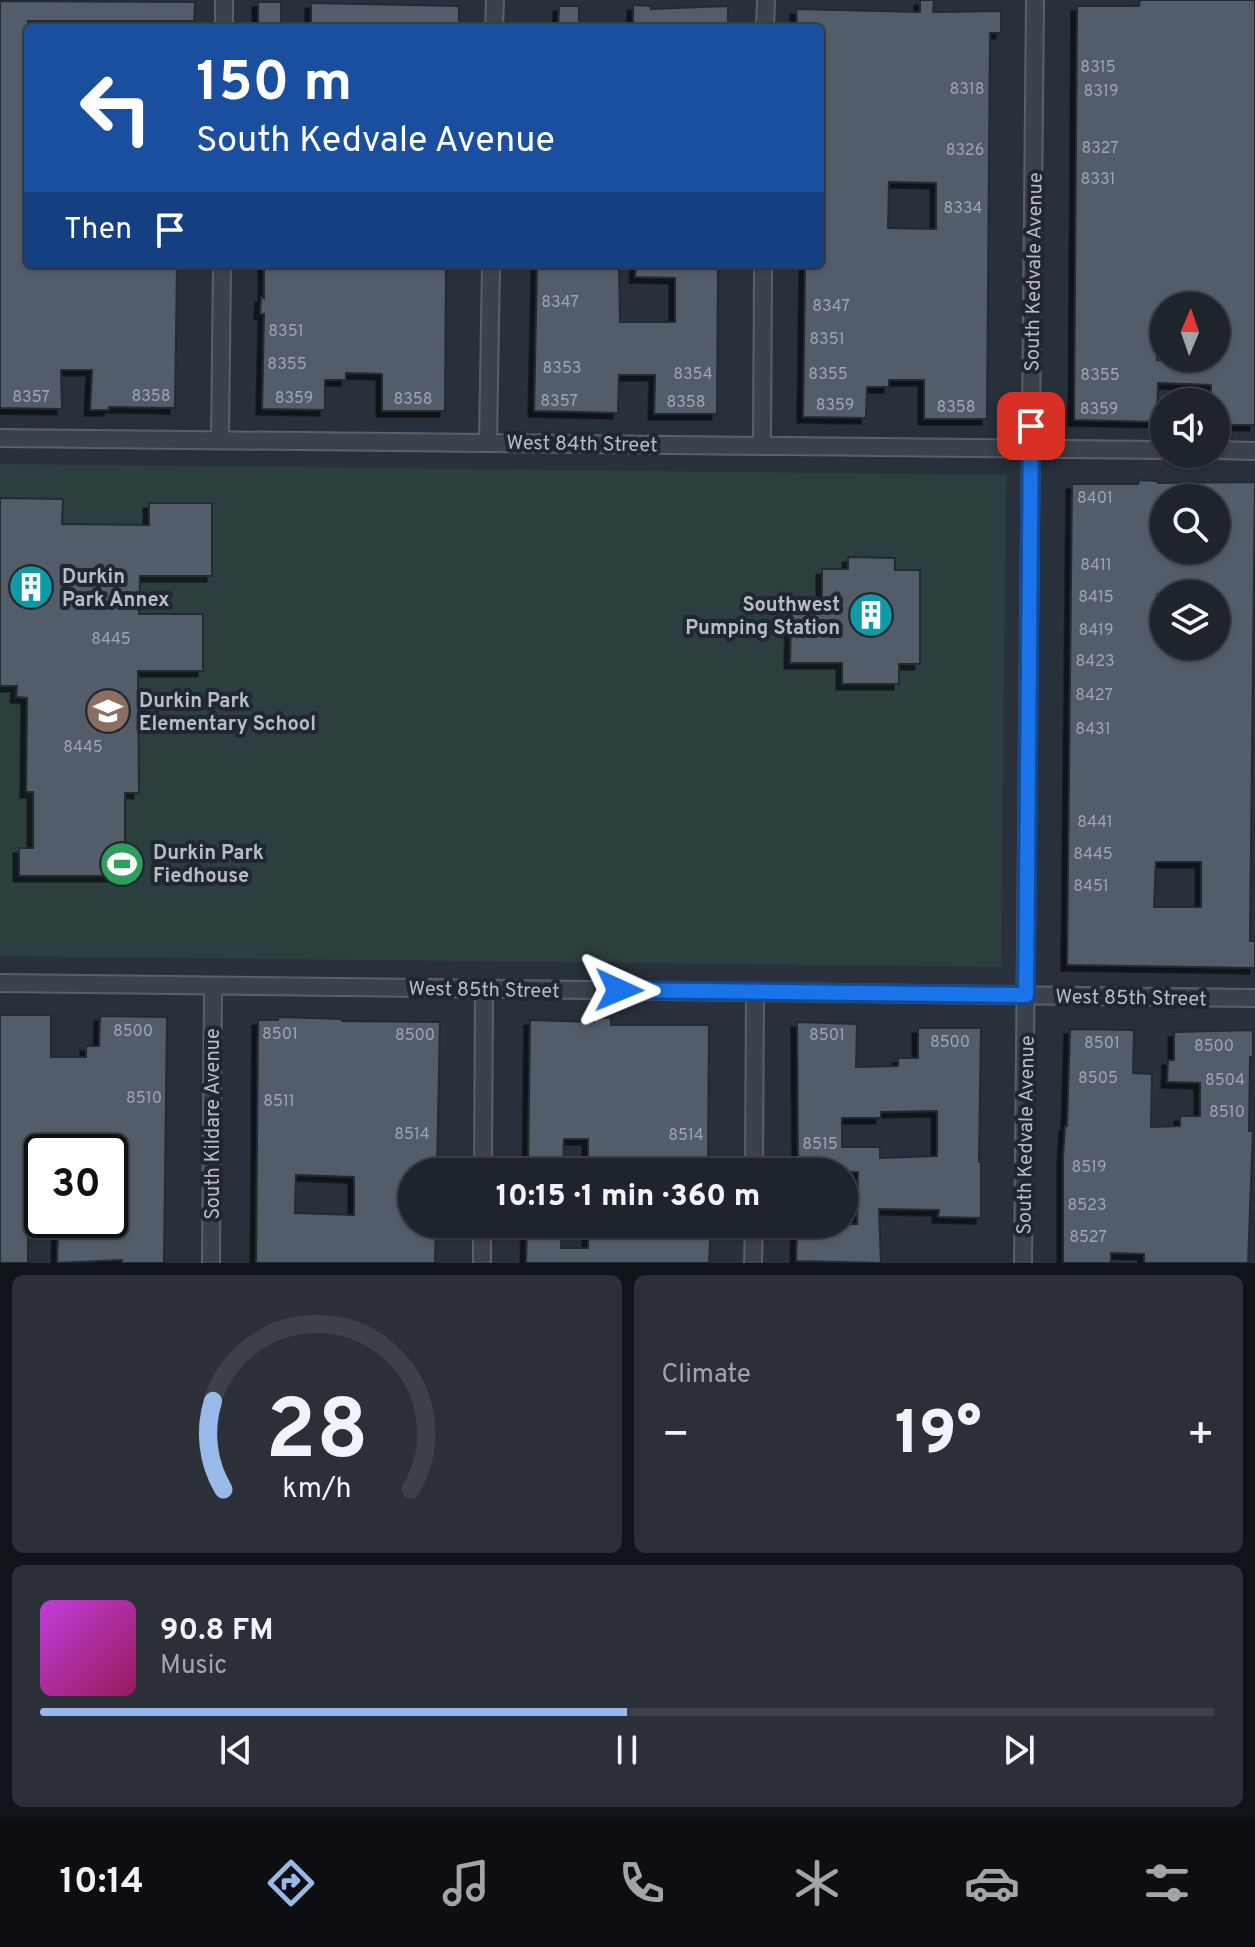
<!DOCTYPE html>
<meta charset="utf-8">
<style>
body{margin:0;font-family:Overpass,sans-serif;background:#2b3038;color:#f1f3f6;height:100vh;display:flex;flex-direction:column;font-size:30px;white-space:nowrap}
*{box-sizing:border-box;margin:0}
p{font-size:26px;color:#a1a4a9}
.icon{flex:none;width:44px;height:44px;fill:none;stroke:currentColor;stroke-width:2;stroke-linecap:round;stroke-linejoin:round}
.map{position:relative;height:1263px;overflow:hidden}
.panel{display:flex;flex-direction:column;gap:12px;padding:12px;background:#101418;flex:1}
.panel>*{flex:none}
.top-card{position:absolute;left:24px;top:24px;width:800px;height:244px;border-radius:8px;box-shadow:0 2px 6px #0004,0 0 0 2px #3c4148;background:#1a4fa0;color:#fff;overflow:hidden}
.needle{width:52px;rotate:2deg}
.tools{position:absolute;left:1150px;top:292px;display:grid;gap:16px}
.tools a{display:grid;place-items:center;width:80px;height:80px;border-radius:50%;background:#1e242c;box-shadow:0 2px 6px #0004,0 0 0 2px #3c4148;font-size:40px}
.speed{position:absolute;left:24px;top:1134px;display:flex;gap:16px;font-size:40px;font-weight:700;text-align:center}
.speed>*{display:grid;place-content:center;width:104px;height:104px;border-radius:50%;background:#1e242c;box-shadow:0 2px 6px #0004,0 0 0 2px #3c4148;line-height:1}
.speed .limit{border:4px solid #111;border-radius:12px;background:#fff;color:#111}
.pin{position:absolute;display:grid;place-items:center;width:68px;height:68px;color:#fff;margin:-34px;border-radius:16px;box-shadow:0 4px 12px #0006}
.me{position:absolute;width:88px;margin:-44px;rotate:91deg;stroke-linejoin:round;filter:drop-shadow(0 0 6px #0008)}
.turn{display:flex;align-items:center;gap:28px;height:168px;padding:0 40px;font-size:36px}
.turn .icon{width:104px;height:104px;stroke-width:2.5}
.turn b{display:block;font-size:56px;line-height:68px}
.then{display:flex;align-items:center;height:76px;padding:0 40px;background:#0003;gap:16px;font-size:30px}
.big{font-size:60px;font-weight:800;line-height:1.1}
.panel .widget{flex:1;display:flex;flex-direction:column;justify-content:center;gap:12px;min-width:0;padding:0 28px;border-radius:12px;background:#2b3038}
.panel .dial{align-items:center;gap:0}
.dial svg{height:208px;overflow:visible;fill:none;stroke:#3c4148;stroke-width:7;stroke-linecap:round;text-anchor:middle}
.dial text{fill:#f1f3f6;stroke:none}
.song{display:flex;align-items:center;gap:24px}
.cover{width:96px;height:96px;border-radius:12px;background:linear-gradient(135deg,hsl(290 70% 55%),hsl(330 70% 35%))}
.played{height:8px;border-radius:4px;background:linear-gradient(90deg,#98baeb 50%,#3c4148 50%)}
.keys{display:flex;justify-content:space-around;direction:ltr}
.heat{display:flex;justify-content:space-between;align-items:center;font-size:44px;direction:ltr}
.panel .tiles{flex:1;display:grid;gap:12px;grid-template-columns:1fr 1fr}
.widget:last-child{grid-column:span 2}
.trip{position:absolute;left:398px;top:1158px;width:460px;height:80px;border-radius:40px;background:#1e242c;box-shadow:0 2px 6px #0004,0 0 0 2px #3c4148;font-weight:800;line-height:80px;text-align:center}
.menu{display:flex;height:128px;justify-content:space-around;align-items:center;background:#0c0e12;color:#a1a4a9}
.menu .icon{width:56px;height:56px}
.menu .on{color:#98baeb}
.menu b{font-size:36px;color:#f1f3f6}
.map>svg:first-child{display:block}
.green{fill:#2c3f3f}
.building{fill:#535d69;stroke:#222933;stroke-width:2;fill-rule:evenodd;filter:url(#shadow)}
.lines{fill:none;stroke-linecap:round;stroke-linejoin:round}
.minor-casing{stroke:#59606a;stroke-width:20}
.minor{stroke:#3b424c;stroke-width:16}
.route-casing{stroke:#114b97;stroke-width:20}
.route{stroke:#1a73e8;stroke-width:14}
.labels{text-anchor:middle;stroke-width:8;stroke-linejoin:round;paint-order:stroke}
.number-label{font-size:16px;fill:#9ea5b0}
.street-label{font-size:20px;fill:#b7bdc7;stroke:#202731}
.poi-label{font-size:20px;font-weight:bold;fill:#b7bdc7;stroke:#202731;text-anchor:start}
</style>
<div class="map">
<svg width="1255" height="1263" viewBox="0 0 1255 1263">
<defs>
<filter id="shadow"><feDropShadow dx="-5.5" dy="5.5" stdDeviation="0" flood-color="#0009"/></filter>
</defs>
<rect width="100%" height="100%" fill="#28303b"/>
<!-- green -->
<path class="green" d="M 0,464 L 1006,475 L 1001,967 L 0,956 Z"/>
<!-- building -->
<path class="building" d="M 920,0 L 934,0 L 933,12 L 1001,11 L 1001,33 L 990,33 L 987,419 L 924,419 L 924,380 L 889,380 L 889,387 L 867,387 L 866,418 L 803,417 L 805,264 L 820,264 L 820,28 L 797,28 L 796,9 L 920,12 ZM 889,182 L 936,183 L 936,229 L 888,228 Z
M 1140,0 L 1255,0 L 1255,425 L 1216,425 L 1216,402 L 1211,402 L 1211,385 L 1158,383 L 1157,422 L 1074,420 L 1077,6 L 1139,6 ZM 1159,306 L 1216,306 L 1216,358 L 1211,358 L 1211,362 L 1157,360 Z
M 0,1 L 195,2 L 194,21 L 28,21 L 28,264 L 177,264 L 175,408 L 109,407 L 109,410 L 90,410 L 92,370 L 61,370 L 62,409 L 0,408 Z
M 258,2 L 281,2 L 281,25 L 258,25 Z
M 311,3 L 459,6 L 459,26 L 379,27 L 379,25 L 311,23 Z
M 633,5 L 651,6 L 651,9 L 728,6 L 728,28 L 666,28 L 666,25 L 633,25 Z
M 559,6 L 579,6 L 579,27 L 558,26 Z
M 264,264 L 446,264 L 445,411 L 382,411 L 382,374 L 346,373 L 346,380 L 325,380 L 325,410 L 262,409 L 264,314 L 260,314 L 261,297 L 264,298 Z
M 537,264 L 619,266 L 620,322 L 675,322 L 675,278 L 635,277 L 636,264 L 718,264 L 717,414 L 654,414 L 655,375 L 619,375 L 618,413 L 534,411 Z
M 1139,480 L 1158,481 L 1158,483 L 1255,482 L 1250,941 L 1255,941 L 1255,968 L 1067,965 L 1072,484 L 1138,484 ZM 1158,498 L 1216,498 L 1216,550 L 1158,550 ZM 1157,594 L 1216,594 L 1216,646 L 1158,646 ZM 1156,862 L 1201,862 L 1201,907 L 1154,907 Z
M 0,498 L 63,499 L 62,524 L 149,525 L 149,503 L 212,503 L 212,576 L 140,576 L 139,614 L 203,614 L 203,671 L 138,671 L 139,793 L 125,793 L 125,849 L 132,849 L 132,876 L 19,876 L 19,848 L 33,848 L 33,792 L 26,792 L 27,698 L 16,697 L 17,686 L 0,686 Z
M 848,557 L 895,558 L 895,570 L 920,570 L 920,664 L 899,664 L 899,684 L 842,684 L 842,663 L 790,663 L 791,614 L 822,614 L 822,569 L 848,569 Z
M 0,1015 L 51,1015 L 51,1057 L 86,1057 L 86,1046 L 99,1046 L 100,1016 L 167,1017 L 164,1263 L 122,1263 L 122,1260 L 57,1263 L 58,1223 L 122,1220 L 126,1152 L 34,1152 L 34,1170 L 28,1170 L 28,1263 L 0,1263 Z
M 278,1017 L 342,1019 L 342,1021 L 440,1022 L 437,1172 L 412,1172 L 412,1224 L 436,1224 L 435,1263 L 256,1263 L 258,1020 L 278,1020 ZM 296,1175 L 354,1177 L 354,1215 L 295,1213 Z
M 594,1017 L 611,1018 L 611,1025 L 709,1025 L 708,1172 L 588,1172 L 588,1139 L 564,1139 L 563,1172 L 528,1172 L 530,1020 L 594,1022 Z
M 797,1022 L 857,1024 L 856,1067 L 898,1066 L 898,1058 L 918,1058 L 918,1028 L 981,1028 L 979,1162 L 981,1162 L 981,1218 L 938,1217 L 939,1210 L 879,1209 L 881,1263 L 796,1261 L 797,1224 L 857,1224 L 858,1172 L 798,1172 ZM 937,1111 L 937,1156 L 880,1158 L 880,1147 L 842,1147 L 842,1118 L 881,1118 L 881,1112 Z
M 1070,1029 L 1134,1030 L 1133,1073 L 1152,1074 L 1151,1127 L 1180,1126 L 1180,1116 L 1200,1116 L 1200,1083 L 1167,1082 L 1168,1060 L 1174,1060 L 1174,1032 L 1253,1030 L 1253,1057 L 1250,1057 L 1249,1131 L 1253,1131 L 1248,1263 L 1144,1263 L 1144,1254 L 1111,1253 L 1111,1263 L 1063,1263 L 1063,1158 L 1065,1126 L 1067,1126 Z
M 527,1224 L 562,1224 L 561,1248 L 588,1248 L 588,1227 L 711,1224 L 709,1263 L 526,1263 Z"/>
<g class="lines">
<!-- minor casing -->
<g class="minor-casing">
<path id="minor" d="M 224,28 L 224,0
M 494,28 L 495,0
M 765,28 L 766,0
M 0,438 L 1164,450
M 220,439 L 222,264
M 488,442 L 491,264
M 762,446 L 763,264
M 1216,450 L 1255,451
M 0,983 L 1255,998
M 483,1172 L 484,989
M 754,1172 L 755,992
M 211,1263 L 213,986
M 482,1263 L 482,1224
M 753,1263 L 754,1224
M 1023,1263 L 1035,0"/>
</g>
<!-- minor -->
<use href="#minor" class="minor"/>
</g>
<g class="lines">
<!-- route casing -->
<g class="route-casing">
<path id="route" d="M 619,990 L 1026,995 L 1031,426"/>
</g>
<!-- route -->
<use href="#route" class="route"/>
</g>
<!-- icons -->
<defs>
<g id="building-disc" transform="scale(2.3)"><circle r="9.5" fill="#0f9aa8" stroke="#202731"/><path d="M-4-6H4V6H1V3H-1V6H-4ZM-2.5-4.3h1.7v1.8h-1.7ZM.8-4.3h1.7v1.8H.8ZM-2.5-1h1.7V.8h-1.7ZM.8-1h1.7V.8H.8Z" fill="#fff"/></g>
<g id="school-disc" transform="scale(2.3)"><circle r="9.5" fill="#8d6e63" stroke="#202731"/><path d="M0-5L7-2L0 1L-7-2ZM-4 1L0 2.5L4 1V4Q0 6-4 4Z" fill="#fff"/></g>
<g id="stadium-disc" transform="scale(2.3)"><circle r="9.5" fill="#2e9e5b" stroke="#202731"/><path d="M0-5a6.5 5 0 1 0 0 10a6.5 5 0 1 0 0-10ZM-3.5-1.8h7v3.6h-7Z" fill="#fff"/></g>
</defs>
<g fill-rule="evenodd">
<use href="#building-disc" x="31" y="587"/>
<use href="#building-disc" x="871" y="615"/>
<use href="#school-disc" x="108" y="711"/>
<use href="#stadium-disc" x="122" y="864"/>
</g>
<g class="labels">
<!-- number labels -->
<g class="number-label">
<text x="1098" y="72">8315</text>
<text x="967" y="94">8318</text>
<text x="1101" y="96">8319</text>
<text x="1100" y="153">8327</text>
<text x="965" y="155">8326</text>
<text x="1098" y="184">8331</text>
<text x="963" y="213">8334</text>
<text x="560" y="307">8347</text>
<text x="831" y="311">8347</text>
<text x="286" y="336">8351</text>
<text x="827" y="344">8351</text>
<text x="287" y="369">8355</text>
<text x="562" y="373">8353</text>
<text x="693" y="379">8354</text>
<text x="828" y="379">8355</text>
<text x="1100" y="380">8355</text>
<text x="151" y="401">8358</text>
<text x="31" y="402">8357</text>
<text x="294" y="403">8359</text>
<text x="413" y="404">8358</text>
<text x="559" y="406">8357</text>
<text x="686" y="407">8358</text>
<text x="835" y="410">8359</text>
<text x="956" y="412">8358</text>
<text x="1099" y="414">8359</text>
<text x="1095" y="503">8401</text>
<text x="1096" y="570">8411</text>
<text x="1096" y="602">8415</text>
<text x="1096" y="635">8419</text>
<text x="111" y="644">8445</text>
<text x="1095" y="666">8423</text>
<text x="1094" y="700">8427</text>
<text x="1093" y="734">8431</text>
<text x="83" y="752">8445</text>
<text x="1095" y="827">8441</text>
<text x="1093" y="859">8445</text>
<text x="1091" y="891">8451</text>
<text x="133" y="1036">8500</text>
<text x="280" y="1039">8501</text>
<text x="415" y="1040">8500</text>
<text x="827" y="1040">8501</text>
<text x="950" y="1047">8500</text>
<text x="1102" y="1048">8501</text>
<text x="1214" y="1051">8500</text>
<text x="1098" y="1083">8505</text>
<text x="1225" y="1085">8504</text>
<text x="144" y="1103">8510</text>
<text x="279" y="1106">8511</text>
<text x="1227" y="1117">8510</text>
<text x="412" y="1139">8514</text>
<text x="686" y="1140">8514</text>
<text x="820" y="1149">8515</text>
<text x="1089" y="1172">8519</text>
<text x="1087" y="1210">8523</text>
<text x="1088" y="1242">8527</text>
</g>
<!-- street labels -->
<g class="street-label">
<text transform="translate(1033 272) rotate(-89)" y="7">South Kedvale Avenue</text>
<text transform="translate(582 443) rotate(1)" y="7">West 84th Street</text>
<text transform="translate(484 989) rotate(1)" y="7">West 85th Street</text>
<text transform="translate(1131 997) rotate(1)" y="7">West 85th Street</text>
<text transform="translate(212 1124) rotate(-90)" y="7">South Kildare Avenue</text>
<text transform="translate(1025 1135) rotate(-89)" y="7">South Kedvale Avenue</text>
</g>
<!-- poi labels -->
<g class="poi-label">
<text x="62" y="583">Durkin<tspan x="62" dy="23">Park Annex</tspan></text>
<text x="840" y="611" text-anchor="end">Southwest<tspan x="840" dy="23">Pumping Station</tspan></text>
<text x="139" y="707">Durkin Park<tspan x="139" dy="23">Elementary School</tspan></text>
<text x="153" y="859">Durkin Park<tspan x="153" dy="23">Fiedhouse</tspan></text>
</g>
</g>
</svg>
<div class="tools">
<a><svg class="needle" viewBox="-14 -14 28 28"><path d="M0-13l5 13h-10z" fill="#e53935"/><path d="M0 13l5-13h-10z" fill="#a1a4a9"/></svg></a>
<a><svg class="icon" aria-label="sound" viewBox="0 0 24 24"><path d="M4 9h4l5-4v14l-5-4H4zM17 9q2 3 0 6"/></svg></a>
<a><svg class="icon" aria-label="search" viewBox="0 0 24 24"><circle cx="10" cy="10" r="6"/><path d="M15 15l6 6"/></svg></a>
<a><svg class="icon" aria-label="layers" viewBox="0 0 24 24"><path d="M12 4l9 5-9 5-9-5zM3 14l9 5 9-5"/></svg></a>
</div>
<div class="speed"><div class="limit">30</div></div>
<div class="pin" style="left:1031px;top:426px;background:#d93025"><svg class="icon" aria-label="arrive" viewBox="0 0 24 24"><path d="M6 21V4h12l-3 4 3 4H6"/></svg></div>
<svg class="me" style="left:619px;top:990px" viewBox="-20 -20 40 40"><path d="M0-17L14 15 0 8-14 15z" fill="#1a73e8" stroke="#fff" stroke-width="4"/></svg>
<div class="trip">10:15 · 1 min · 360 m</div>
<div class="top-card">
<div class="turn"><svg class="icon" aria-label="left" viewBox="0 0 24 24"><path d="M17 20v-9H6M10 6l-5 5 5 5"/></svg><div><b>150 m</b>South Kedvale Avenue</div></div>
<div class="then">Then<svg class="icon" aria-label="arrive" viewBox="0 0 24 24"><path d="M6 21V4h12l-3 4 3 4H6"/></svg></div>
</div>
</div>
<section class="panel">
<div class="tiles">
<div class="widget dial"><svg viewBox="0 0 100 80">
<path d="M14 69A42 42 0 1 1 86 69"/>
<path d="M14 69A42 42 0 0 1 10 35" stroke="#98baeb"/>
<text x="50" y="56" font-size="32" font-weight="700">28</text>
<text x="50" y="72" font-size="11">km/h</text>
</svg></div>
<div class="widget"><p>Climate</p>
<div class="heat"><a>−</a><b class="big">19°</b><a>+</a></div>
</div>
<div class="widget">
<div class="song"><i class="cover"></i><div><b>90.8 FM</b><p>Music</p></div></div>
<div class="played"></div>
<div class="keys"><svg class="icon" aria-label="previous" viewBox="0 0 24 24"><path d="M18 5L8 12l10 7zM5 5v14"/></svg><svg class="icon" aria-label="pause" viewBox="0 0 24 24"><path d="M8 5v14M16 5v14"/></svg><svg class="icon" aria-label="next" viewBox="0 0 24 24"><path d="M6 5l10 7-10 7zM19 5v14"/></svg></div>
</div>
</div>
</section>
<nav class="menu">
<b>10:14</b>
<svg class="icon on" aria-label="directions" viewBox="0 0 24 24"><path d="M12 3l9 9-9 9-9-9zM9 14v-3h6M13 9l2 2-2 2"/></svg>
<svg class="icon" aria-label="music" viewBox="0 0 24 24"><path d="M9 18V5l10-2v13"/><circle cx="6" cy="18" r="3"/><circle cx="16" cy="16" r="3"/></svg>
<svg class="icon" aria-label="phone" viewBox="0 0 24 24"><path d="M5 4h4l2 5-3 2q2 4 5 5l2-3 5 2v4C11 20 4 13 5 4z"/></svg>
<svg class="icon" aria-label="climate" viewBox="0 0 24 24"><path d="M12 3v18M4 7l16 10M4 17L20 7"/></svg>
<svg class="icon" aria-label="car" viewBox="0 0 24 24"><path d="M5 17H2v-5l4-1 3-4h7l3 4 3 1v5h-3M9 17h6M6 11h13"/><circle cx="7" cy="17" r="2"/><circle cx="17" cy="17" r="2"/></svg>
<svg class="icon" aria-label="filters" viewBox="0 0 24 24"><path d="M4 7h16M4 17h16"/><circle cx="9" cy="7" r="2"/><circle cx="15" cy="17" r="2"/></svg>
</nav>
